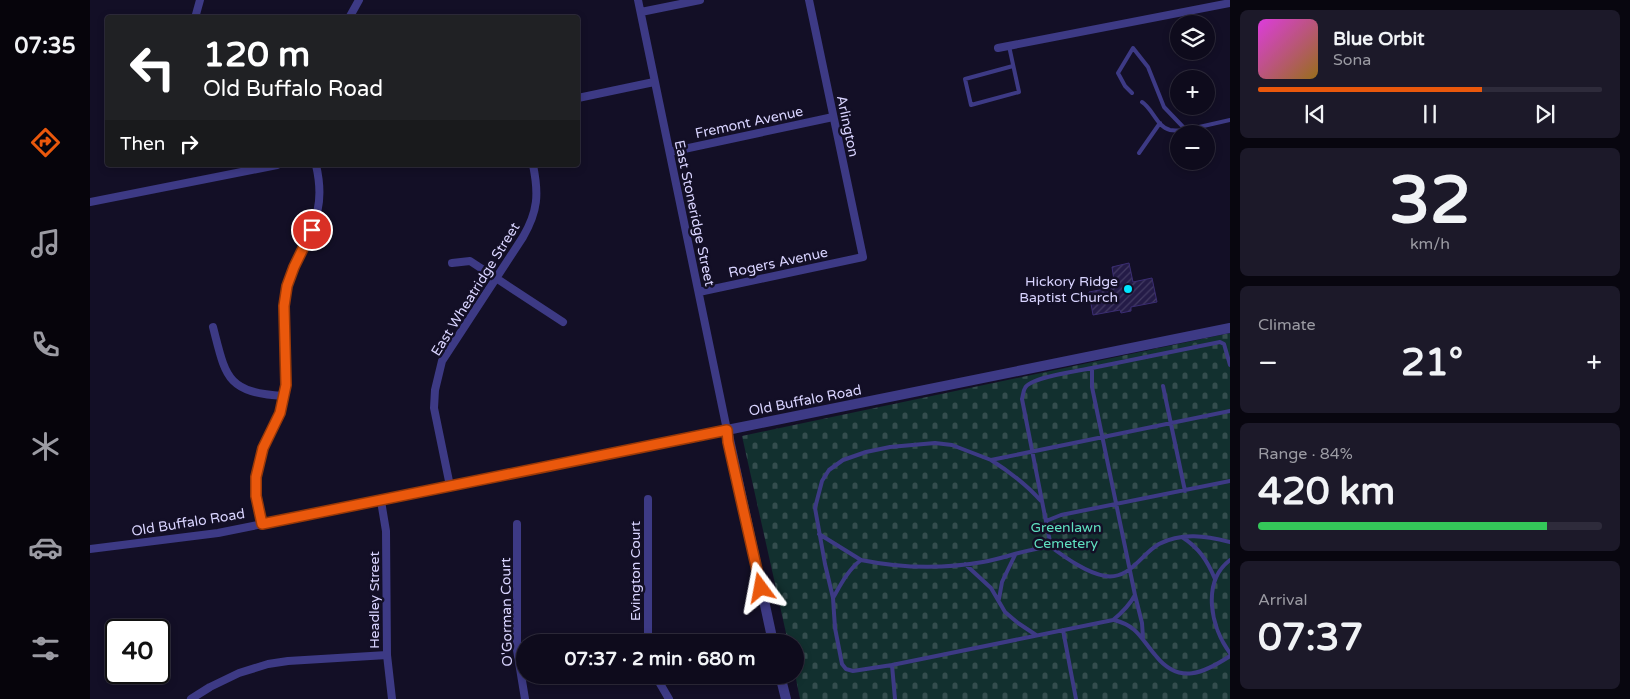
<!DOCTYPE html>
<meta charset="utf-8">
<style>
body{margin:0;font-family:"Varela Round",sans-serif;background:#1c1929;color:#f1f3f6;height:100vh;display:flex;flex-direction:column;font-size:19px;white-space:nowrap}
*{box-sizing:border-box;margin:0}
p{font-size:16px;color:#9b9ba3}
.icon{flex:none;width:28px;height:28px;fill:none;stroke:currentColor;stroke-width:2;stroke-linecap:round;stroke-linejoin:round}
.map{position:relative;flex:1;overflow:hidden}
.drawer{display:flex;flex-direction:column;gap:10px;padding:10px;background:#08060f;width:400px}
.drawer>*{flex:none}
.guide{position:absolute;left:15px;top:15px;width:475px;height:152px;border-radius:5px;box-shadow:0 2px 8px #0003,0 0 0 1px #2e2b3b;background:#202124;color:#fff;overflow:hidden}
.controls{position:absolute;left:1080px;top:15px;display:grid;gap:10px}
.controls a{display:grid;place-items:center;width:45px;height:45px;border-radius:50%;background:#0e0b1c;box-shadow:0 2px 8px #0003,0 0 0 1px #2e2b3b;font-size:25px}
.speed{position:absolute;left:15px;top:619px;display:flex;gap:10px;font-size:25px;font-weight:700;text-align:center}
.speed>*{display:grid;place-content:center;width:65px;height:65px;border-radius:50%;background:#0e0b1c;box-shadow:0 2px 8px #0003,0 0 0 1px #2e2b3b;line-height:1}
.speed .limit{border:2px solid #111;border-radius:8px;background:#fff;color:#111}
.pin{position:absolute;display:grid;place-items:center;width:42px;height:42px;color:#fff;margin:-21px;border:2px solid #fff;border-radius:50%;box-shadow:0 1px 5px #0007}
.me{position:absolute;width:55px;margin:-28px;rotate:347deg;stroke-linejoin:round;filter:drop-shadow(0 0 4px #0008)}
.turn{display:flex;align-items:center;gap:18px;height:105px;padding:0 15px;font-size:22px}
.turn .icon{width:65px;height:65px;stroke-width:2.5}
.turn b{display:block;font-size:35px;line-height:42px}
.then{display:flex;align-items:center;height:48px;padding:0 15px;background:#0003;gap:10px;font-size:19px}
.big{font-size:38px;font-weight:800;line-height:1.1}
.drawer .tile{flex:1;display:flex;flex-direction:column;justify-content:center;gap:8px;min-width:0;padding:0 18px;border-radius:8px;background:#1c1929}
.drawer .dial{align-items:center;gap:0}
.dial b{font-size:65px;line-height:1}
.song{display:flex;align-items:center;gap:15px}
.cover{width:60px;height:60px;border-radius:8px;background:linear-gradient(135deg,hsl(300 70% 55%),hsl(40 70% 35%))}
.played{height:5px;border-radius:2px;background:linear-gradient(90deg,#ea580c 65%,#2e2b3b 65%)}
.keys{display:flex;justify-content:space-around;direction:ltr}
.heat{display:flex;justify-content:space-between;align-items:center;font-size:28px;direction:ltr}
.charge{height:8px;border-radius:4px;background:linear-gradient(90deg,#34c759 84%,#2e2b3b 0)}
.trip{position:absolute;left:426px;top:634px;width:288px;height:50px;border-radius:25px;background:#0e0b1c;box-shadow:0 2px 8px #0003,0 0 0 1px #2e2b3b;font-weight:800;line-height:50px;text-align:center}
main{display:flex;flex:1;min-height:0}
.tab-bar{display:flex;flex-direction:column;width:90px;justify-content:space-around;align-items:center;background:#06040b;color:#9b9ba3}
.tab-bar .icon{width:35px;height:35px}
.tab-bar .on{color:#ea580c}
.tab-bar b{font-size:22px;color:#f1f3f6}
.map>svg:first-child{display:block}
.cemetery{fill:url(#cemetery-stones)}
.building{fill:url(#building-hatch);stroke:#3b2d73}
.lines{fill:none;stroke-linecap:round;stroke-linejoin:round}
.service{stroke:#3d3a85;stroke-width:4}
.minor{stroke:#3d3a85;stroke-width:8}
.tertiary{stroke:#3d3a85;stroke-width:10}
.route-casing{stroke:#983908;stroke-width:12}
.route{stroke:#ea580c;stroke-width:9}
.poi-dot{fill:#00e5ff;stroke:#130f26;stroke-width:2}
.labels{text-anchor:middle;stroke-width:5;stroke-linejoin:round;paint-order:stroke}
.street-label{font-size:14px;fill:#d9d4ff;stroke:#130f26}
.poi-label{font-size:14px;fill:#d9d4ff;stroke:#130f26;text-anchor:end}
.park-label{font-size:14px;fill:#5fe0c0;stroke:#130f26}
</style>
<main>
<nav class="tab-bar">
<b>07:35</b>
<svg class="icon on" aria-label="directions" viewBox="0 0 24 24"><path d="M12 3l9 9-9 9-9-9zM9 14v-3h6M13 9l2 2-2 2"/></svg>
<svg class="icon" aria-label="music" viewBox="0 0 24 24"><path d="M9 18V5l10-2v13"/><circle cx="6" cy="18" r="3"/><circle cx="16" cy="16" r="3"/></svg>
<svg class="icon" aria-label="phone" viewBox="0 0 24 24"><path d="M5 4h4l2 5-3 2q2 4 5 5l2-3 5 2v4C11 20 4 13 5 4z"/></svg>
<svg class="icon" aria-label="climate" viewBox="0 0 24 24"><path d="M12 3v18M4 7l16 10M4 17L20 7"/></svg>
<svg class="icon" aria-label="car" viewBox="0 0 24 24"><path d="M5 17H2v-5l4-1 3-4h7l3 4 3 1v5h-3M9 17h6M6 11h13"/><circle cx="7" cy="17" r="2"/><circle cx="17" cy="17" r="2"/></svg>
<svg class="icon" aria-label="filters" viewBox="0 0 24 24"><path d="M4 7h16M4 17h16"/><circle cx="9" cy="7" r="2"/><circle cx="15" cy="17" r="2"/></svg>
</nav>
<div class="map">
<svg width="1140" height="699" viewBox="0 0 1140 699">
<defs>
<pattern id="cemetery-stones" width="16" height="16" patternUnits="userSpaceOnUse" patternTransform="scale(1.25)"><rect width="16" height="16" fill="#12302f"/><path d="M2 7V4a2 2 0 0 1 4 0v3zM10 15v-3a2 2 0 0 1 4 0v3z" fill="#344d4e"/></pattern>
<pattern id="building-hatch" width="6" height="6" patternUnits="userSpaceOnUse" patternTransform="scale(1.25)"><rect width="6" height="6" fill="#241b47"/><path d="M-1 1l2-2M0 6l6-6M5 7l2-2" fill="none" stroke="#433b63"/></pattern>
</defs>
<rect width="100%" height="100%" fill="#130f26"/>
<!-- cemetery -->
<path class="cemetery" d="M 1140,333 L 1140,699 L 710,699 L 705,674 L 705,642 L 698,642 L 652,436 Z"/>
<!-- building -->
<path class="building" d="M 1039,263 L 1043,282 L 1062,278 L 1067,302 L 1041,307 L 1041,311 L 1031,313 L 1030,310 L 1003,315 L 999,292 L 1025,287 L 1022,267 Z"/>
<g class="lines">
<!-- service -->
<path class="service" d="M 919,46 L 929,92 L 881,105 L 875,79 L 923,66
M 1042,93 L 1035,86 L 1028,73 L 1043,48 L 1058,67 L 1074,107 L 1096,130 L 1140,120
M 1052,102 C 1063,109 1067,127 1080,130 C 1085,131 1091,130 1096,130
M 1049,153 L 1070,123
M 1002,368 C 989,371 940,377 935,388 C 933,391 933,396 932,399 L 961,547 C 976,558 997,573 1015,576 C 1040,580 1051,554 1069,544 C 1092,532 1116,536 1140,542
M 1073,386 L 1095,491
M 901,460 C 920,472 936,484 951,501
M 956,521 L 971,515 L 1140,481
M 729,534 L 771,560
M 1092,537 C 1109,548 1117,560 1125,579
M 1140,560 C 1111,582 1121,628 1140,653
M 875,564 L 901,588 L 915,612 L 928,623 L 946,635
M 1045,595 L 1052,623 L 1053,638
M 743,598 C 751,584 758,570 771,560 C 810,568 853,569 893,562 C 916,558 938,548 961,547
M 909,599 L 912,582 L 925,555
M 1024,620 C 1048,626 1051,639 1066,656 C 1089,685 1114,673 1140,656
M 973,630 L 986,699
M 802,665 L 763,671 L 756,669 L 752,664 L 745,628 L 743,598 L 735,564 L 725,508 L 732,481 L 739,470 L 753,460 L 776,452 L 800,447 L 845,443 L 862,445 L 901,460 L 1140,411
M 805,699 L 802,665 L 1023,620 C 1033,612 1039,606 1045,595 L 1002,387 L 1002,368 L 1130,342 L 1134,344 L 1140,365"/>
<!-- minor -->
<path class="minor" d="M 551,12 L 610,0
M 105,18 L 110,0
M 259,18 L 269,0
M 908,48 L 1140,3
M 488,98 L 564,82
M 580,152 L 743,117
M 0,202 L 187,165
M 362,263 L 380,261 L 473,322
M 609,292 L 773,257 L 719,0
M 123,327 C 136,377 136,392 193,396
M 360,486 L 344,408 L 345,390 L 352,361 L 433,237 C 448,211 449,194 443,165
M 291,501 L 296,531 L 297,655 L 302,699
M 172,524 C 166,498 163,475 172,450 C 177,436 186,425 190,412 C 193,404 194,394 195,386 C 200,353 189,320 197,287 C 208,237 240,225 226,165
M 427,524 L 427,650 L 435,699
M 0,549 L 128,533 L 637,430 L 548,0
M 558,642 L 558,499
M 565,675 L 579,699
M 101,699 L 120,687 L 149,673 L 178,664 L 198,661 L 297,655"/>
<!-- tertiary -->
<path class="tertiary" d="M 683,642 L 637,430 L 1140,328
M 690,675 L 696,699"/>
</g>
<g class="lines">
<!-- route casing -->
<g class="route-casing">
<path id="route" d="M 222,230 L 204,267 L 197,286 L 194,306 L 196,385 L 190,413 L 173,448 L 166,477 L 166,496 L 172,524 L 637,430 L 638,442 L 671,588"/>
</g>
<!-- route -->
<use href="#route" class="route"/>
</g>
<!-- markers -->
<circle class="poi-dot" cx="1038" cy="289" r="5"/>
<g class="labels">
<!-- street labels -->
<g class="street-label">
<text transform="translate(659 122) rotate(-12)" y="5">Fremont Avenue</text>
<text transform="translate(758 126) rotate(78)" y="5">Arlington</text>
<text transform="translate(605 213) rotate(78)" y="5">East Stoneridge Street</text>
<text transform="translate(688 262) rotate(-12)" y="5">Rogers Avenue</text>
<text transform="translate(385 289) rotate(-58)" y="5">East Wheatridge Street</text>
<text transform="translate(715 400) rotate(-11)" y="5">Old Buffalo Road</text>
<text transform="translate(98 522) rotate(-9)" y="5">Old Buffalo Road</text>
<text transform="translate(545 571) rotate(-90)" y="5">Evington Court</text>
<text transform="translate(284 600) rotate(-90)" y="5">Headley Street</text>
<text transform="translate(416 612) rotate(-91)" y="5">O'Gorman Court</text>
</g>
<!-- poi labels -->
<g class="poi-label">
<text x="1028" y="286">Hickory Ridge<tspan x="1028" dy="16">Baptist Church</tspan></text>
</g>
<!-- park labels -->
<g class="park-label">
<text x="976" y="532">Greenlawn<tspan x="976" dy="16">Cemetery</tspan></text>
</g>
</g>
</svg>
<div class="controls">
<a><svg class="icon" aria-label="layers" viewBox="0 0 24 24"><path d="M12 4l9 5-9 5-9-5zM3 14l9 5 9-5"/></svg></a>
<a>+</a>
<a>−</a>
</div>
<div class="speed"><div class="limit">40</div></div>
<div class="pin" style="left:222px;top:230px;background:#d93025"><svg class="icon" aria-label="arrive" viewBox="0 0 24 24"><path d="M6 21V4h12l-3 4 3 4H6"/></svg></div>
<svg class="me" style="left:671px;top:588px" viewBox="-20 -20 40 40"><path d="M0-17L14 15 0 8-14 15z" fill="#ea580c" stroke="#fff" stroke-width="4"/></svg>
<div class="trip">07:37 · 2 min · 680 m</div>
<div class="guide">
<div class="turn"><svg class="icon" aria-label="left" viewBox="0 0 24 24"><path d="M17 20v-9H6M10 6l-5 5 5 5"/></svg><div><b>120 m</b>Old Buffalo Road</div></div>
<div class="then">Then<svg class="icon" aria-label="right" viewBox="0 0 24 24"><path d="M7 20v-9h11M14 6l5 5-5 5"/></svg></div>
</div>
</div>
<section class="drawer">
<div class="tile">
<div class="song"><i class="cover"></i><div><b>Blue Orbit</b><p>Sona</p></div></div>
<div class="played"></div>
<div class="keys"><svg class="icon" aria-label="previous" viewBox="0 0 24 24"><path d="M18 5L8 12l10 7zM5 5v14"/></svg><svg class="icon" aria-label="pause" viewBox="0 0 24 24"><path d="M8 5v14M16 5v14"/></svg><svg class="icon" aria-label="next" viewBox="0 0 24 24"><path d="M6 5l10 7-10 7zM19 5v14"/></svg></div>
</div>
<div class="tile dial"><b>32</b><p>km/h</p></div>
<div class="tile"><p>Climate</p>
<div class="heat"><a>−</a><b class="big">21°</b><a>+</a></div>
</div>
<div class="tile"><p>Range · 84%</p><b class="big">420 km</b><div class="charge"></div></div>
<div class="tile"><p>Arrival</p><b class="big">07:37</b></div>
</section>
</main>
